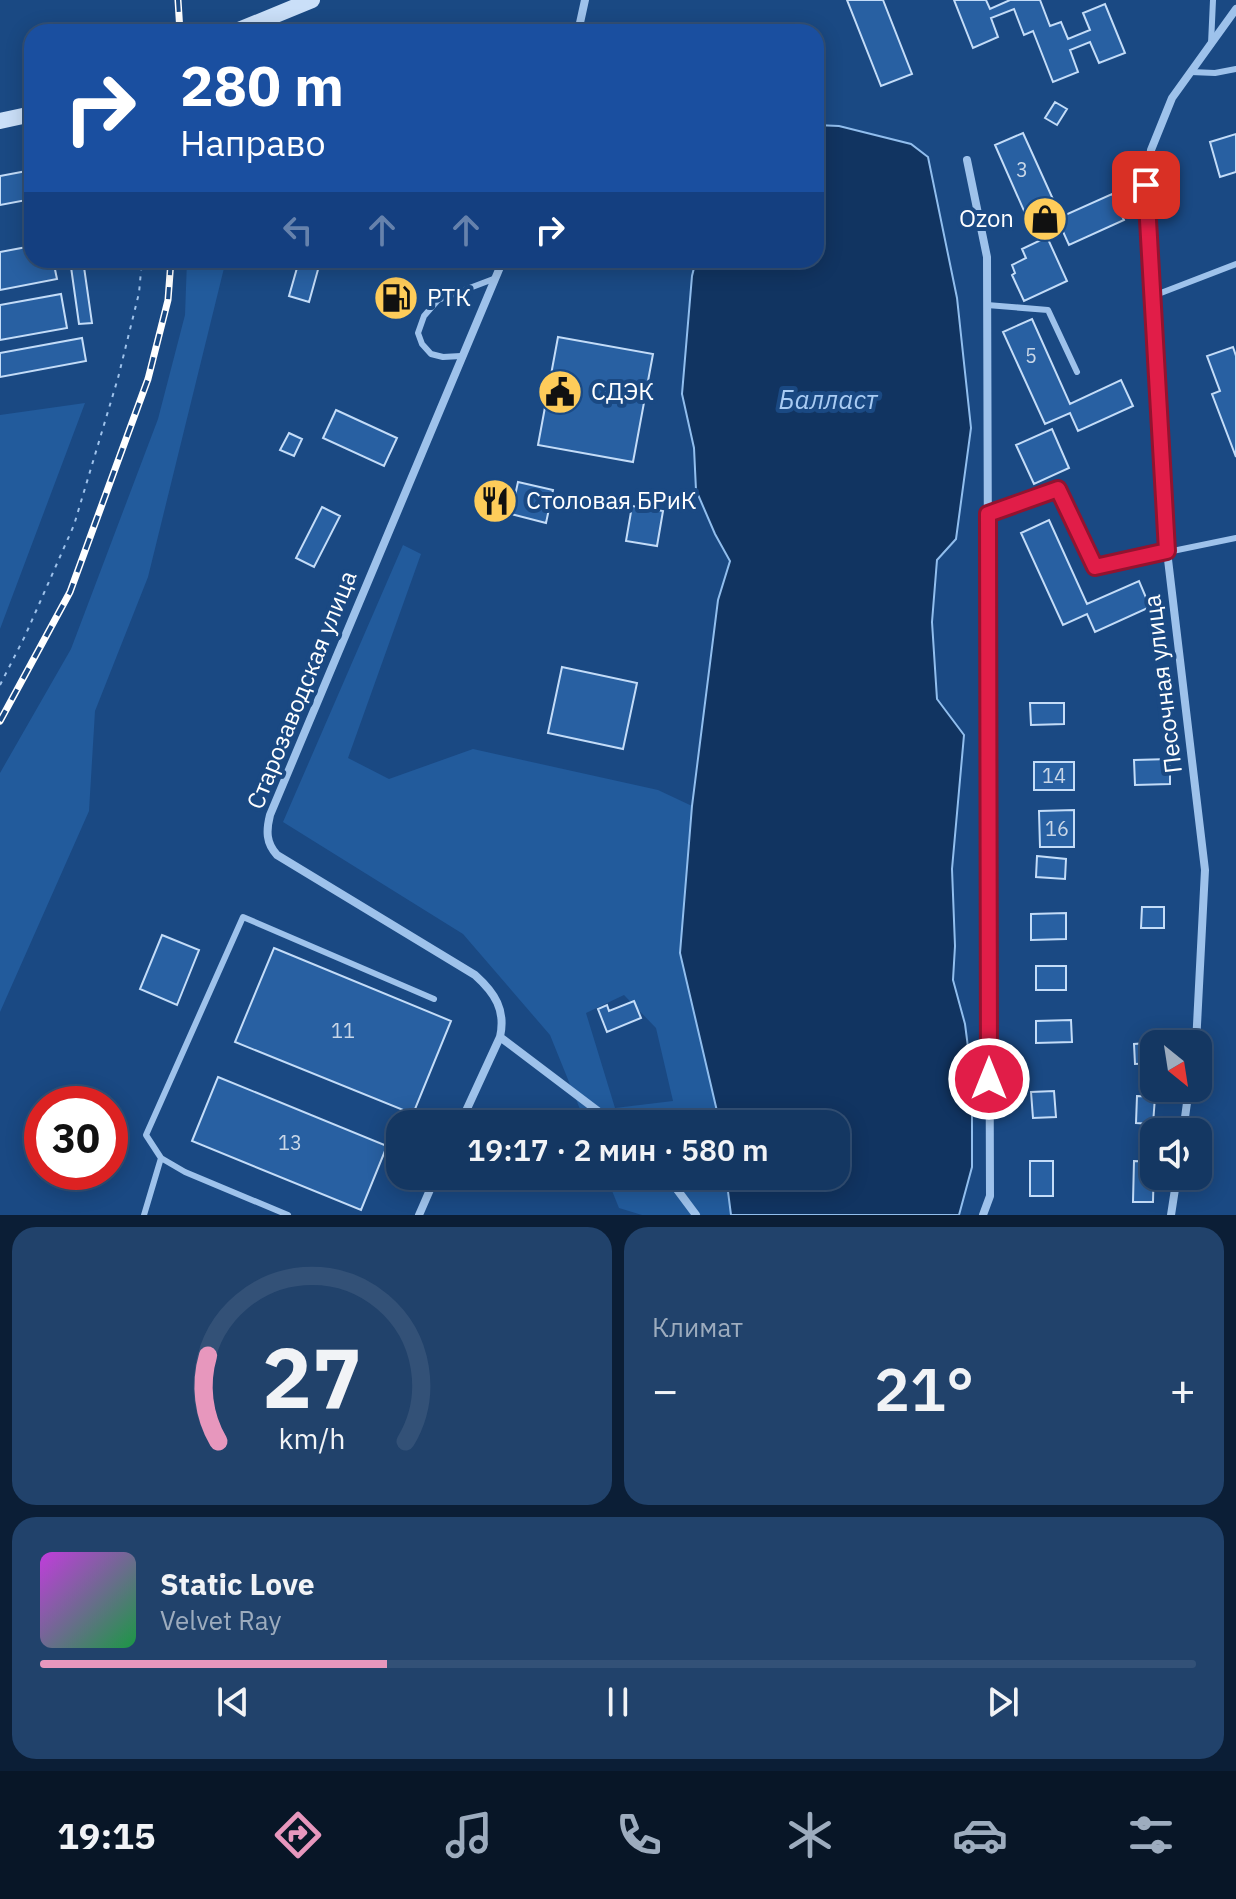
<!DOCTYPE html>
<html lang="ru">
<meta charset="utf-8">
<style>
body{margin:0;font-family:"IBM Plex Sans",sans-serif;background:#21426b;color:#f1f3f6;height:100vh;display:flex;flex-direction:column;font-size:30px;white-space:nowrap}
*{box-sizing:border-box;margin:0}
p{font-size:26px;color:#9dacbe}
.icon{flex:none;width:44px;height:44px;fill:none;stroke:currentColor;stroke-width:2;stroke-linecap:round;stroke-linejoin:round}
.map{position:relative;height:1215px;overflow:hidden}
.details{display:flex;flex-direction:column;gap:12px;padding:12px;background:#0b1e36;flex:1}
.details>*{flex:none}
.banner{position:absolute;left:24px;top:24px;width:800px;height:244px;border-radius:24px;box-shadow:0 4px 20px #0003,0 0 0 2px #335177;background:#1a4fa0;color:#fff;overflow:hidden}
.needle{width:52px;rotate:150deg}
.tools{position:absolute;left:1140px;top:1030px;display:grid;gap:16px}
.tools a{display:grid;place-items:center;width:72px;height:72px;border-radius:16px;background:#143762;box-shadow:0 4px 20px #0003,0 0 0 2px #335177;font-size:40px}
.speed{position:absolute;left:24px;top:1086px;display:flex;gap:16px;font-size:40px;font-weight:700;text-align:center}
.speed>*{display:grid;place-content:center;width:104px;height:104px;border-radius:50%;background:#143762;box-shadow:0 4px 20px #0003,0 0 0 2px #335177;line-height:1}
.speed .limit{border:12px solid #d22;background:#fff;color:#111}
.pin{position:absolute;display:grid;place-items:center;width:68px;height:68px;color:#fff;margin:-34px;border-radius:16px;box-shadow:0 4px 12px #0006}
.me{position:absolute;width:88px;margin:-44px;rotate:0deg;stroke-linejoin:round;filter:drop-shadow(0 0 6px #0008)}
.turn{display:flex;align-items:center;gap:28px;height:168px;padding:0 24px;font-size:36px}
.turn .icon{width:104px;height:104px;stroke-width:2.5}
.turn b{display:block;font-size:56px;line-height:68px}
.lanes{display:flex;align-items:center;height:76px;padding:0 24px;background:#0003;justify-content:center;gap:40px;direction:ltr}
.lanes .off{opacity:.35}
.big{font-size:60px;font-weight:600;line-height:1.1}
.details .card{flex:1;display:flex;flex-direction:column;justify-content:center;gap:12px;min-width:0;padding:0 28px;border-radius:24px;background:#21426b}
.details .dial{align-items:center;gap:0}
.dial svg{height:208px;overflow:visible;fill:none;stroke:#335177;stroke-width:7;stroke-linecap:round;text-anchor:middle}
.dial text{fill:#f1f3f6;stroke:none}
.song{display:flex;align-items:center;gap:24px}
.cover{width:96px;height:96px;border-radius:12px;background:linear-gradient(135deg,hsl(290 70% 55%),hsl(140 70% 35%))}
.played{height:8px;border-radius:4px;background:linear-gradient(90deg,#e797bd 30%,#335177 30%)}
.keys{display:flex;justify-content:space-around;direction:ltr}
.heat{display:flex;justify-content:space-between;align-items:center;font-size:44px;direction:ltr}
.details .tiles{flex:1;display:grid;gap:12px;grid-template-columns:1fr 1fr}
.card:last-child{grid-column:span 2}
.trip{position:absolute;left:386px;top:1110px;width:464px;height:80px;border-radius:24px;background:#143762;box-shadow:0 4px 20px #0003,0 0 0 2px #335177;font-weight:600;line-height:80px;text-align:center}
.tab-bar{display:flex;height:128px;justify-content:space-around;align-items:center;background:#081627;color:#9dacbe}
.tab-bar .icon{width:56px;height:56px}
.tab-bar .active{color:#e797bd}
.tab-bar b{font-size:36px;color:#f1f3f6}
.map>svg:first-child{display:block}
.green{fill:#225b9c;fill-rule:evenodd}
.water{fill:#113461;stroke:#91beee;stroke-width:2}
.building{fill:#2860a2;stroke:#c3dcf8;stroke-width:2}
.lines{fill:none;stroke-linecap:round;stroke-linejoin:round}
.path{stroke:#9ec2eb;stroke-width:2;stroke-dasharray:4 6;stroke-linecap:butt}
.lane{stroke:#9ec2eb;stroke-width:6}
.street{stroke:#9ec2eb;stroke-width:8}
.secondary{stroke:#cadff8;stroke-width:16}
.rail-casing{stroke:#fff;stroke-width:7}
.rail{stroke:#1a4983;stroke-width:4;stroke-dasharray:12;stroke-linecap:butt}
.route-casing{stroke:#92132f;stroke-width:20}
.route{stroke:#e11d48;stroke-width:14}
.labels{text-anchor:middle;stroke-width:8;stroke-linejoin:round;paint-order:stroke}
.number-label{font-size:20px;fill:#c9d7e8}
.poi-label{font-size:24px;fill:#fff;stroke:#1a4983;text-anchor:start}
.street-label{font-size:24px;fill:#fff;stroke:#1a4983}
.water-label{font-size:26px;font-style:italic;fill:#aaccf3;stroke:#1a4983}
</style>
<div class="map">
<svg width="1236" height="1215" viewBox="0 0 1236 1215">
<rect width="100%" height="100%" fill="#1a4983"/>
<!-- green -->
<path class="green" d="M 187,260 L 226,260 L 148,577 L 95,711 L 89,811 L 0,1012 L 0,773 L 71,649 L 158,419 L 185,315 Z
M 85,403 L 0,629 L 0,415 Z
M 403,545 L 421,554 L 348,758 L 389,779 L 473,749 L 658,790 L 692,806 L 681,953 L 720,1124 L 586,1124 L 550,1035 L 463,934 L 283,822 ZM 624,995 L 656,1028 L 673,1101 L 615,1108 L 586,1013 Z
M 606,1176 L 726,1176 L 731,1215 L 642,1215 L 619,1208 Z"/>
<!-- water -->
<path class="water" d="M 816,125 L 839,126 L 911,144 L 928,157 L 957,298 L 971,428 L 956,539 L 937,560 L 932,622 L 937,699 L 964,735 L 952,869 L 955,946 L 953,980 L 965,1024 L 972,1078 L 972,1167 L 959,1215 L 731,1215 L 726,1176 L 836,1176 L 836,1124 L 720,1124 L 680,953 L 692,806 L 718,600 L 730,561 L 715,534 L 696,490 L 694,448 L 682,394 L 692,276 L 696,260 L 816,260 Z"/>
<!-- building -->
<path class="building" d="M 847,0 L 883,0 L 912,74 L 881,86 Z
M 954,0 L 986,0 L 990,9 L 1010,0 L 1040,0 L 1050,26 L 1061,22 L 1068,39 L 1090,30 L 1083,13 L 1105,4 L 1125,53 L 1099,63 L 1090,42 L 1070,50 L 1078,72 L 1053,82 L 1033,31 L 1024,35 L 1014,9 L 991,18 L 998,37 L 973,48 Z
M 1055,102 L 1067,109 L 1057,125 L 1045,118 Z
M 1023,133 L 1061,217 L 1112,194 L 1124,220 L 1069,245 L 1061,227 L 1036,238 L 995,145 Z
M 1236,134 L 1236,172 L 1220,177 L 1210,142 Z
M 32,170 L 32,199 L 0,205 L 0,176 Z
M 1047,237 L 1067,281 L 1024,301 L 1012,275 L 1015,273 L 1012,265 L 1026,258 L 1022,249 Z
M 32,246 L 32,260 L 53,260 L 57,279 L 0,290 L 0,252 Z
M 70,260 L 83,260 L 92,323 L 79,324 Z
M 299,261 L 319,266 L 309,302 L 289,296 Z
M 61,294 L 67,328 L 0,340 L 0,305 Z
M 1032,319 L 1070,404 L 1121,380 L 1133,406 L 1078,431 L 1070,413 L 1045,424 L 1003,332 Z
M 558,337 L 653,354 L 633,462 L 538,445 Z
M 82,338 L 86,361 L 0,377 L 0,353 Z
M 1233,347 L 1236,356 L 1236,457 L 1212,394 L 1220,391 L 1207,356 Z
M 336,410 L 397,438 L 384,466 L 323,438 Z
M 1052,429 L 1069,468 L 1034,484 L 1016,445 Z
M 289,433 L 302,439 L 294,456 L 280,450 Z
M 518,482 L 553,490 L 546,523 L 511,514 Z
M 632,506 L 663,511 L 657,546 L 626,541 Z
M 322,507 L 340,516 L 314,567 L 296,558 Z
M 1049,520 L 1087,604 L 1139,581 L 1150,607 L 1095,632 L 1087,614 L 1063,625 L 1021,533 Z
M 562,667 L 637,683 L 623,749 L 548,733 Z
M 1030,703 L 1064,703 L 1064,724 L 1031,725 Z
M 1170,759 L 1170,784 L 1135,785 L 1134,760 Z
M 1034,762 L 1074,762 L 1074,790 L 1034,790 Z
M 1074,810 L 1074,847 L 1040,847 L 1039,811 Z
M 1037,856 L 1066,859 L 1065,879 L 1036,877 Z
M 1142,907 L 1164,907 L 1164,928 L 1141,928 Z
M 1066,913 L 1066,939 L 1031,940 L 1031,914 Z
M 162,935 L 199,950 L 177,1005 L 140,989 Z
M 274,948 L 451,1021 L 413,1114 L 235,1042 Z
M 1036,966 L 1066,966 L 1066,990 L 1036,990 Z
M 634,1001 L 641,1018 L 607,1032 L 598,1009 L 607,1005 L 609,1011 Z
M 1071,1020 L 1072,1042 L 1036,1043 L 1036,1021 Z
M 1163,1042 L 1154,1044 L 1154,1063 L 1135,1064 L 1134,1044 Z
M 218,1077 L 387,1146 L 361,1210 L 192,1141 Z
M 1054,1091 L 1056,1117 L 1033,1118 L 1031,1092 Z
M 1137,1096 L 1155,1097 L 1153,1124 L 1136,1123 Z
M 1030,1161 L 1053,1161 L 1053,1196 L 1030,1196 Z
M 1134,1161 L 1154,1162 L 1153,1202 L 1133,1202 Z"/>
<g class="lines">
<!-- path -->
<path class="path" d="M 0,685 L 25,636 L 74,525 L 118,378 L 139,293 L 142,260"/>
<!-- lane -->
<path class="lane" d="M 1211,44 L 1213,0
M 1191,72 L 1215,73 L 1236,69
M 1153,296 L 1236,264
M 987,305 L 1048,310 L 1077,372
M 461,356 L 443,357 L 431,354 L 422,344 L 418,333 L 424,316 L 438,300 L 496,278
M 988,514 L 1058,489 L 1095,567 L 1236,538
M 144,1215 L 161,1158
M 288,1215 L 185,1172 L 161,1158 L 146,1135 L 243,917 L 434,999"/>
<!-- street -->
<path class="street" d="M 578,32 L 585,0
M 967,160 L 987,257 L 990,1196 L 983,1215
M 500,1037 L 615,1124
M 1196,1044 L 1205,870 L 1167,551 L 1146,185 L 1151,150 L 1172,98 L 1236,9
M 460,1124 L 500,1037 C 506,1010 495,993 475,975 L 277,855 C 266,843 266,831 270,815 L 503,260
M 1183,1132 L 1189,1088
M 667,1176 L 696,1215
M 419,1215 L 436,1176
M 1171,1215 L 1177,1176"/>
<!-- secondary -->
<path class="secondary" d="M 234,32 L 312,0
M 0,121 L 32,114"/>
<!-- rail casing -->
<g class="rail-casing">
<path id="rail" d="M 178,0 L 180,32
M 0,721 L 70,592 L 148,379 L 168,300 L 171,260"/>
</g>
<!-- rail -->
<use href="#rail" class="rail"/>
</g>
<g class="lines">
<!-- route casing -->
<g class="route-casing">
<path id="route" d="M 989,1079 L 988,514 L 1058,489 L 1095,567 L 1167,551 L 1146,185"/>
</g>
<!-- route -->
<use href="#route" class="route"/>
</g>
<!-- icons -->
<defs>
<g id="shop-disc" transform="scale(2.3)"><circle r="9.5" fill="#fecc5a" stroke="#1a4983"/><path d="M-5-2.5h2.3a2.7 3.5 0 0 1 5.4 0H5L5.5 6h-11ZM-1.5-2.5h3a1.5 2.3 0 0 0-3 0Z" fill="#111"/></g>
<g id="fuel-disc" transform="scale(2.3)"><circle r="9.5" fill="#fecc5a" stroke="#1a4983"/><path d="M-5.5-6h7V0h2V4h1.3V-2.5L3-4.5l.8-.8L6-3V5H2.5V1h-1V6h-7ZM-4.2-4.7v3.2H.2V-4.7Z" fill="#111"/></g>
<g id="civic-disc" transform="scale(2.3)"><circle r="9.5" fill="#fecc5a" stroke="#1a4983"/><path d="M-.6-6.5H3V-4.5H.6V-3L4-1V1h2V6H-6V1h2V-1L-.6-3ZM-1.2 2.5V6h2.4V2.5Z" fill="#111"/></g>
<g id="restaurant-disc" transform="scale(2.3)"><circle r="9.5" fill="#fecc5a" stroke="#1a4983"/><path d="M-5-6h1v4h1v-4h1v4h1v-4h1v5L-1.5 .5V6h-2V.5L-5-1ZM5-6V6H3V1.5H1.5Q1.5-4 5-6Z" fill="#111"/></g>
</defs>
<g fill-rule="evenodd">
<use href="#shop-disc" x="1045" y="219"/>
<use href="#fuel-disc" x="396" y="298"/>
<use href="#civic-disc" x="560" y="392"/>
<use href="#restaurant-disc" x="495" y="501"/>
</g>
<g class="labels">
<!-- number labels -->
<g class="number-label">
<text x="1022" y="177">3</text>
<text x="1031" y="363">5</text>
<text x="1054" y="783">14</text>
<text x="1057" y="836">16</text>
<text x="343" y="1038">11</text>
<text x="290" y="1150">13</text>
</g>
<!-- poi labels -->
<g class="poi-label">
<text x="1014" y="227" text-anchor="end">Ozon</text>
<text x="427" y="306">РТК</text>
<text x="591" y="400">СДЭК</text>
<text x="526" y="509">Столовая БРиК</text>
</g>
<!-- street labels -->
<g class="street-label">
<text transform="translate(1163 684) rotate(-97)" y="8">Песочная улица</text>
<text transform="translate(302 690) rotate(-68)" y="8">Старозаводская улица</text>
</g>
<!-- water labels -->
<g class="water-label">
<text x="828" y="409">Балласт</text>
</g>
</g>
</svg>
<div class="tools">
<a><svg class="needle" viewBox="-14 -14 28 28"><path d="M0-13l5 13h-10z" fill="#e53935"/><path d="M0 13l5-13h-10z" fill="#9dacbe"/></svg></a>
<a><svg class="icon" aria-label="sound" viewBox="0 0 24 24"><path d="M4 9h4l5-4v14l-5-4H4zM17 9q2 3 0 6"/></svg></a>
</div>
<div class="speed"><div class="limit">30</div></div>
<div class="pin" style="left:1146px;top:185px;background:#d93025"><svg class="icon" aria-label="arrive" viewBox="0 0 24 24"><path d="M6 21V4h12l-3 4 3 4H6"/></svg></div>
<svg class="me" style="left:989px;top:1079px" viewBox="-20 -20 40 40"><circle r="17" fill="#e11d48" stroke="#fff" stroke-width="3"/><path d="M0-11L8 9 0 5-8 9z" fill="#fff"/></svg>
<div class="trip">19:17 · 2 мин · 580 m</div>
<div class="banner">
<div class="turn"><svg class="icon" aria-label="right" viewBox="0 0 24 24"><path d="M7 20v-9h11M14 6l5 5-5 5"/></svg><div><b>280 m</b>Направо</div></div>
<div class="lanes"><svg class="icon off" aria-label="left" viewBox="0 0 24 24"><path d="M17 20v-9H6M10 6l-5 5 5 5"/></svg><svg class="icon off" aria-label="ahead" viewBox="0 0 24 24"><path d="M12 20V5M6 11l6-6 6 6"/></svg><svg class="icon off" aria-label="ahead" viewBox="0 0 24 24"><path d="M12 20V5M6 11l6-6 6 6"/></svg><svg class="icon" aria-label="right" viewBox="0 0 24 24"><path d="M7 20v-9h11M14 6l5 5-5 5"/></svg></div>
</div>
</div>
<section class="details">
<div class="tiles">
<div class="card dial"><svg viewBox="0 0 100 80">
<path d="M14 69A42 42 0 1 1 86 69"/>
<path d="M14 69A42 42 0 0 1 10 36" stroke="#e797bd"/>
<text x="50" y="56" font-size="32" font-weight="700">27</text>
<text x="50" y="72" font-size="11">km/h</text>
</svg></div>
<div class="card"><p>Климат</p>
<div class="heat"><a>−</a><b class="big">21°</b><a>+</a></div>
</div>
<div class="card">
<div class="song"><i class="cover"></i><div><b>Static Love</b><p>Velvet Ray</p></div></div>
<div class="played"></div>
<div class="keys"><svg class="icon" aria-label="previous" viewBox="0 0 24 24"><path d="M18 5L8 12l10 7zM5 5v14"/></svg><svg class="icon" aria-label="pause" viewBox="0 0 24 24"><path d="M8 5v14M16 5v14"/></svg><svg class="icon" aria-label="next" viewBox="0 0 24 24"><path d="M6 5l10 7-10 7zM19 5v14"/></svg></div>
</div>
</div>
</section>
<nav class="tab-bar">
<b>19:15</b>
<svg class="icon active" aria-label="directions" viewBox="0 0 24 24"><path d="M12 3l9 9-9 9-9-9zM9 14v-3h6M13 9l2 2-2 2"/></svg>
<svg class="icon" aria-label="music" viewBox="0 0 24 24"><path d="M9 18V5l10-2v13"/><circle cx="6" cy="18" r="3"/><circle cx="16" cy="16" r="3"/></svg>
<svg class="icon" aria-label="phone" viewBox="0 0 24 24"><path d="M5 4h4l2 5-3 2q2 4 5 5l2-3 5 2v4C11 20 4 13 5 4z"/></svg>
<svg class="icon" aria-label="climate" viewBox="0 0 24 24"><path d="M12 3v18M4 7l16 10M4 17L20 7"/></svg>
<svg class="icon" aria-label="car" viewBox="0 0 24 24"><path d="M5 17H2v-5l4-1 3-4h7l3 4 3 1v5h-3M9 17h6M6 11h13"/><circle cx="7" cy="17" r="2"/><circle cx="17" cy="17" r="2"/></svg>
<svg class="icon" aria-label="filters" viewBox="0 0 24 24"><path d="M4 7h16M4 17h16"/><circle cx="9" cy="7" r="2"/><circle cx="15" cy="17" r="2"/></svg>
</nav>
